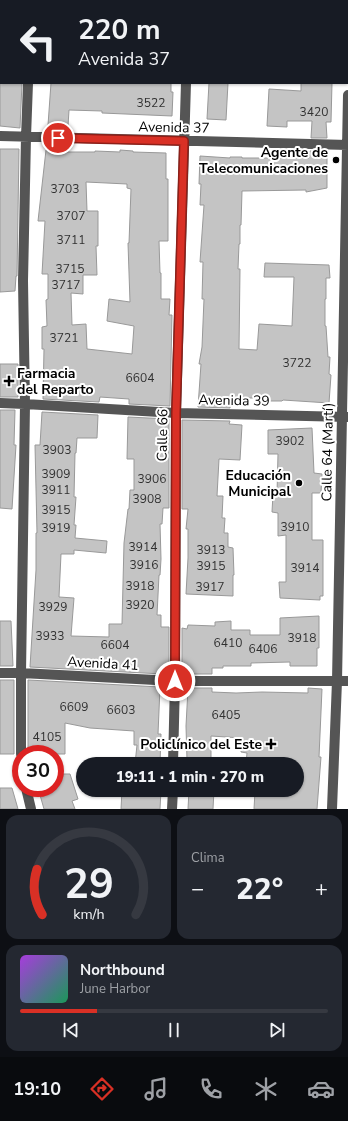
<!DOCTYPE html>
<html lang="es">
<meta charset="utf-8">
<style>
body{margin:0;font-family:"Nunito Sans",sans-serif;background:#242831;color:#f1f3f6;height:100vh;display:flex;flex-direction:column;font-size:15px;white-space:nowrap}
*{box-sizing:border-box;margin:0}
p{font-size:13px;color:#9ea1a6}
.icon{flex:none;width:22px;height:22px;fill:none;stroke:currentColor;stroke-width:2;stroke-linecap:round;stroke-linejoin:round}
.map{position:relative;height:809px;overflow:hidden}
.side{display:flex;flex-direction:column;gap:6px;padding:6px;background:#0d0f14;flex:1}
.side>*{flex:none}
.guide{position:absolute;left:0px;top:0px;width:348px;height:84px;box-shadow:0 1px 3px #0004;background:#171b24;color:#f1f3f6;overflow:hidden}
.speed{position:absolute;left:12px;top:745px;display:flex;gap:8px;font-size:20px;font-weight:700;text-align:center}
.speed>*{display:grid;place-content:center;width:52px;height:52px;border-radius:50%;background:#171b24;box-shadow:0 1px 3px #0004;line-height:1}
.speed .limit{border:6px solid #d22;background:#fff;color:#111}
.pin{position:absolute;display:grid;place-items:center;width:34px;height:34px;color:#fff;margin:-17px;border:2px solid #fff;border-radius:50%;box-shadow:0 1px 4px #0007}
.me{position:absolute;width:44px;margin:-22px;rotate:0deg;stroke-linejoin:round;filter:drop-shadow(0 0 3px #0008)}
.turn{display:flex;align-items:center;gap:14px;height:84px;padding:0 12px;font-size:18px}
.turn .icon{width:52px;height:52px;stroke-width:2.5}
.turn b{display:block;font-size:28px;line-height:34px}
.big{font-size:30px;font-weight:800;line-height:1.1}
.side .tile{flex:1;display:flex;flex-direction:column;justify-content:center;gap:6px;min-width:0;padding:0 14px;border-radius:12px;background:#242831}
.side .dial{align-items:center;gap:0}
.dial svg{height:104px;overflow:visible;fill:none;stroke:#363941;stroke-width:7;stroke-linecap:round;text-anchor:middle}
.dial text{fill:#f1f3f6;stroke:none}
.song{display:flex;align-items:center;gap:12px}
.cover{width:48px;height:48px;border-radius:6px;background:linear-gradient(135deg,hsl(280 70% 55%),hsl(150 70% 35%))}
.played{height:4px;border-radius:2px;background:linear-gradient(90deg,#d93025 25%,#363941 25%)}
.keys{display:flex;justify-content:space-around;direction:ltr}
.heat{display:flex;justify-content:space-between;align-items:center;font-size:22px;direction:ltr}
.side .tiles{flex:1;display:grid;gap:6px;grid-template-columns:1fr 1fr}
.tile:last-child{grid-column:span 2}
.trip{position:absolute;left:76px;top:757px;width:228px;height:40px;border-radius:20px;background:#171b24;box-shadow:0 1px 3px #0004;font-weight:800;line-height:40px;text-align:center}
.tabs{display:flex;height:64px;justify-content:space-around;align-items:center;background:#090b0e;color:#9ea1a6}
.tabs .icon{width:28px;height:28px}
.tabs .current{color:#d93025}
.tabs b{font-size:18px;color:#f1f3f6}
.map>svg:first-child{display:block}
.building{fill:#c4c4c4;stroke:#999;fill-rule:evenodd}
.lines{fill:none;stroke-linecap:round;stroke-linejoin:round}
.minor{stroke:#555;stroke-width:10}
.route-casing{stroke:#8d1f18;stroke-width:10}
.route{stroke:#d93025;stroke-width:7}
.poi-dot{fill:#000;stroke:#fff;stroke-width:1.5}
.labels{text-anchor:middle;stroke-width:4;stroke-linejoin:round;paint-order:stroke}
.number-label{font-size:12px;fill:#313131}
.street-label{font-size:14px;fill:#000;stroke:#fff}
.poi-label{font-size:14px;font-weight:bold;fill:#000;stroke:#fff;text-anchor:end}
</style>
<div class="map">
<svg width="348" height="809" viewBox="0 0 348 809">
<rect width="100%" height="100%" fill="#fff"/>
<!-- building -->
<path class="building" d="M 0,83 L 22,83 L 20,128 L 0,126 Z
M 51,83 L 171,83 L 171,92 L 173,92 L 172,116 L 102,113 L 102,111 L 69,110 L 68,126 L 48,125 Z
M 209,83 L 228,83 L 226,120 L 207,119 Z
M 301,83 L 332,83 L 331,122 L 326,122 L 327,138 L 311,138 L 312,121 L 287,121 L 287,127 L 267,126 L 269,89 L 301,91 Z
M 0,149 L 19,149 L 17,276 L 16,276 L 15,291 L 0,292 Z
M 46,150 L 67,150 L 67,152 L 95,152 L 95,151 L 120,152 L 120,150 L 133,151 L 133,152 L 166,153 L 166,179 L 168,179 L 168,241 L 159,241 L 160,273 L 161,273 L 161,299 L 170,299 L 169,315 L 172,315 L 170,406 L 129,404 L 129,399 L 100,397 L 99,402 L 43,399 L 44,349 L 42,349 L 42,327 L 47,326 L 46,300 L 48,299 L 48,274 L 42,274 L 45,221 L 38,221 ZM 86,182 L 127,184 L 127,188 L 131,189 L 129,243 L 128,243 L 130,302 L 109,299 L 107,321 L 134,326 L 132,354 L 87,349 L 86,324 L 72,325 L 71,293 L 83,294 L 83,275 L 97,275 L 96,246 L 98,246 L 98,211 L 87,211 Z
M 310,151 L 327,151 L 327,188 L 306,192 L 306,190 L 242,191 L 241,225 L 240,225 L 240,244 L 239,244 L 238,269 L 240,269 L 239,349 L 257,350 L 259,324 L 292,326 L 294,277 L 264,277 L 265,263 L 329,265 L 330,278 L 326,278 L 326,299 L 325,299 L 325,326 L 326,326 L 328,357 L 330,357 L 329,374 L 331,375 L 329,403 L 283,400 L 282,401 L 266,401 L 266,398 L 231,398 L 230,408 L 198,407 L 201,364 L 199,364 L 202,347 L 204,299 L 202,299 L 203,262 L 200,262 L 204,205 L 200,205 L 201,184 L 199,184 L 200,156 L 230,158 L 230,157 L 242,157 L 242,158 L 309,158 Z
M 0,364 L 18,364 L 18,397 L 0,397 Z
M 0,410 L 15,410 L 14,445 L 16,445 L 12,509 L 0,508 Z
M 42,412 L 98,415 L 97,438 L 77,438 L 76,453 L 75,453 L 74,497 L 76,497 L 74,525 L 76,525 L 75,538 L 107,541 L 106,553 L 74,550 L 74,554 L 61,554 L 59,597 L 74,598 L 71,636 L 109,637 L 109,624 L 122,624 L 124,543 L 128,509 L 129,509 L 130,490 L 134,490 L 134,459 L 127,459 L 128,417 L 169,419 L 169,508 L 163,508 L 162,524 L 160,524 L 161,559 L 160,575 L 159,575 L 157,615 L 161,615 L 161,627 L 169,627 L 169,673 L 163,674 L 30,667 L 36,570 L 36,533 L 37,533 L 35,445 L 40,445 Z
M 182,420 L 230,421 L 229,424 L 242,425 L 240,460 L 219,459 L 217,496 L 223,496 L 222,518 L 225,518 L 224,533 L 228,533 L 228,547 L 233,548 L 234,575 L 233,575 L 233,596 L 186,594 L 188,558 L 188,529 L 186,529 L 188,509 L 182,509 Z
M 312,428 L 314,473 L 322,474 L 321,493 L 312,493 L 312,540 L 323,540 L 323,596 L 320,596 L 320,600 L 280,598 L 279,582 L 286,582 L 286,535 L 278,536 L 278,513 L 272,512 L 273,494 L 277,494 L 278,454 L 268,454 L 268,430 Z
M 319,616 L 319,648 L 317,648 L 317,666 L 290,666 L 290,662 L 251,663 L 251,666 L 223,666 L 223,668 L 212,668 L 212,674 L 188,674 L 188,673 L 182,673 L 182,628 L 187,629 L 188,625 L 215,626 L 215,622 L 231,621 L 231,630 L 250,630 L 250,635 L 280,635 L 280,618 Z
M 0,621 L 11,621 L 13,666 L 0,666 Z
M 0,680 L 14,680 L 14,754 L 0,754 Z
M 28,680 L 160,687 L 158,734 L 161,734 L 160,764 L 135,764 L 137,745 L 134,745 L 134,731 L 90,728 L 65,723 L 65,754 L 28,754 Z
M 188,688 L 212,688 L 212,692 L 236,693 L 262,692 L 308,693 L 308,688 L 322,689 L 319,757 L 321,757 L 317,809 L 254,809 L 255,791 L 297,793 L 297,764 L 246,764 L 247,753 L 241,752 L 242,738 L 211,736 L 211,761 L 187,760 L 186,726 Z
M 55,774 L 70,774 L 78,799 L 72,801 L 75,809 L 44,809 L 38,788 L 55,788 Z
M 0,788 L 12,788 L 18,809 L 0,809 Z
M 122,790 L 161,790 L 160,809 L 121,809 Z
M 189,790 L 214,790 L 213,809 L 188,809 Z"/>
<g class="lines">
<!-- minor -->
<path class="minor" d="M 32,1 L 32,0
M 189,1 L 189,0
M 0,136 L 348,145
M 0,403 L 25,404 L 176,413 L 348,417
M 0,673 L 21,673 L 175,681 L 348,681
M 21,754 L 21,673 L 25,404 L 23,281 L 26,137 L 28,83
M 173,764 L 175,681 L 176,413 L 186,83
M 26,788 L 31,809
M 172,809 L 173,790
M 332,809 L 337,681 L 348,95"/>
</g>
<g class="lines">
<!-- route casing -->
<g class="route-casing">
<path id="route" d="M 58,138 L 184,141 L 176,413 L 175,681"/>
</g>
<!-- route -->
<use href="#route" class="route"/>
</g>
<!-- markers -->
<g class="poi-dot">
<circle cx="336" cy="160" r="4"/>
<path d="M7 375h4v4h4v4h-4v4h-4v-4h-4v-4h4z"/>
<circle cx="299" cy="483" r="4"/>
<path d="M269 738h4v4h4v4h-4v4h-4v-4h-4v-4h4z"/>
</g>
<g class="labels">
<!-- number labels -->
<g class="number-label">
<text x="151" y="107">3522</text>
<text x="314" y="116">3420</text>
<text x="65" y="193">3703</text>
<text x="71" y="220">3707</text>
<text x="71" y="244">3711</text>
<text x="70" y="273">3715</text>
<text x="66" y="289">3717</text>
<text x="64" y="342">3721</text>
<text x="297" y="367">3722</text>
<text x="140" y="382">6604</text>
<text x="290" y="445">3902</text>
<text x="57" y="454">3903</text>
<text x="56" y="478">3909</text>
<text x="152" y="483">3906</text>
<text x="56" y="494">3911</text>
<text x="147" y="503">3908</text>
<text x="56" y="514">3915</text>
<text x="295" y="531">3910</text>
<text x="56" y="532">3919</text>
<text x="143" y="551">3914</text>
<text x="211" y="554">3913</text>
<text x="144" y="569">3916</text>
<text x="211" y="570">3915</text>
<text x="305" y="572">3914</text>
<text x="140" y="590">3918</text>
<text x="210" y="591">3917</text>
<text x="140" y="609">3920</text>
<text x="53" y="611">3929</text>
<text x="50" y="640">3933</text>
<text x="302" y="642">3918</text>
<text x="228" y="647">6410</text>
<text x="115" y="649">6604</text>
<text x="263" y="653">6406</text>
<text x="74" y="711">6609</text>
<text x="121" y="714">6603</text>
<text x="226" y="719">6405</text>
<text x="47" y="741">4105</text>
</g>
<!-- street labels -->
<g class="street-label">
<text transform="translate(174 127) rotate(1)" y="5">Avenida 37</text>
<text transform="translate(234 400) rotate(1)" y="5">Avenida 39</text>
<text transform="translate(162 435) rotate(-89)" y="5">Calle 66</text>
<text transform="translate(327 452) rotate(-89)" y="5">Calle 64 (Martí)</text>
<text transform="translate(103 663) rotate(3)" y="5">Avenida 41</text>
</g>
<!-- poi labels -->
<g class="poi-label">
<text x="328" y="157">Agente de<tspan x="328" dy="16">Telecomunicaciones</tspan></text>
<text x="17" y="378" text-anchor="start">Farmacia<tspan x="17" dy="16">del Reparto</tspan></text>
<text x="291" y="480">Educación<tspan x="291" dy="16">Municipal</tspan></text>
<text x="262" y="749">Policlínico del Este</text>
</g>
</g>
</svg>
<div class="speed"><div class="limit">30</div></div>
<div class="pin" style="left:58px;top:138px;background:#d93025"><svg class="icon" aria-label="arrive" viewBox="0 0 24 24"><path d="M6 21V4h12l-3 4 3 4H6"/></svg></div>
<svg class="me" style="left:175px;top:681px" viewBox="-20 -20 40 40"><circle r="17" fill="#d93025" stroke="#fff" stroke-width="3"/><path d="M0-11L8 9 0 5-8 9z" fill="#fff"/></svg>
<div class="trip">19:11 · 1 min · 270 m</div>
<div class="guide">
<div class="turn"><svg class="icon" aria-label="left" viewBox="0 0 24 24"><path d="M17 20v-9H6M10 6l-5 5 5 5"/></svg><div><b>220 m</b>Avenida 37</div></div>
</div>
</div>
<section class="side">
<div class="tiles">
<div class="tile dial"><svg viewBox="0 0 100 80">
<path d="M14 69A42 42 0 1 1 86 69"/>
<path d="M14 69A42 42 0 0 1 10 34" stroke="#d93025"/>
<text x="50" y="56" font-size="32" font-weight="700">29</text>
<text x="50" y="72" font-size="11">km/h</text>
</svg></div>
<div class="tile"><p>Clima</p>
<div class="heat"><a>−</a><b class="big">22°</b><a>+</a></div>
</div>
<div class="tile">
<div class="song"><i class="cover"></i><div><b>Northbound</b><p>June Harbor</p></div></div>
<div class="played"></div>
<div class="keys"><svg class="icon" aria-label="previous" viewBox="0 0 24 24"><path d="M18 5L8 12l10 7zM5 5v14"/></svg><svg class="icon" aria-label="pause" viewBox="0 0 24 24"><path d="M8 5v14M16 5v14"/></svg><svg class="icon" aria-label="next" viewBox="0 0 24 24"><path d="M6 5l10 7-10 7zM19 5v14"/></svg></div>
</div>
</div>
</section>
<nav class="tabs">
<b>19:10</b>
<svg class="icon current" aria-label="directions" viewBox="0 0 24 24"><path d="M12 3l9 9-9 9-9-9zM9 14v-3h6M13 9l2 2-2 2"/></svg>
<svg class="icon" aria-label="music" viewBox="0 0 24 24"><path d="M9 18V5l10-2v13"/><circle cx="6" cy="18" r="3"/><circle cx="16" cy="16" r="3"/></svg>
<svg class="icon" aria-label="phone" viewBox="0 0 24 24"><path d="M5 4h4l2 5-3 2q2 4 5 5l2-3 5 2v4C11 20 4 13 5 4z"/></svg>
<svg class="icon" aria-label="climate" viewBox="0 0 24 24"><path d="M12 3v18M4 7l16 10M4 17L20 7"/></svg>
<svg class="icon" aria-label="car" viewBox="0 0 24 24"><path d="M5 17H2v-5l4-1 3-4h7l3 4 3 1v5h-3M9 17h6M6 11h13"/><circle cx="7" cy="17" r="2"/><circle cx="17" cy="17" r="2"/></svg>
</nav>
